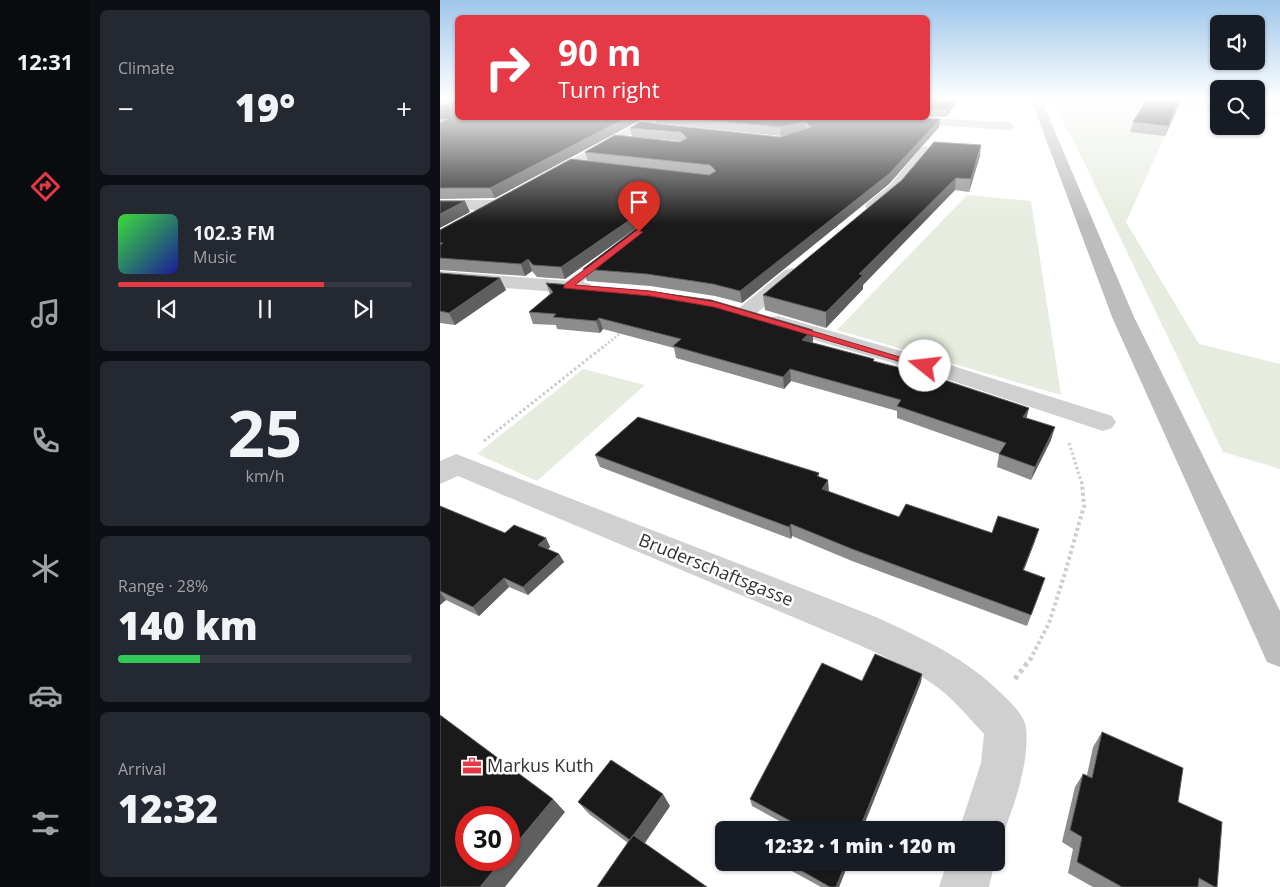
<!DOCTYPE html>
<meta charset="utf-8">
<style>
body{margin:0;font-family:"Open Sans",sans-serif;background:#242831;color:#f1f3f6;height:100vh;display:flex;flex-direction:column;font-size:19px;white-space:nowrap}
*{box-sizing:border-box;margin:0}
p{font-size:16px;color:#9ea1a6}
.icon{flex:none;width:28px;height:28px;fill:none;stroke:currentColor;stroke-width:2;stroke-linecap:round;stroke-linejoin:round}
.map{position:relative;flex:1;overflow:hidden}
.sheet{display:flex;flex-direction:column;gap:10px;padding:10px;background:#0d0f14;width:350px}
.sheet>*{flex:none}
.top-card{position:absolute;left:15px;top:15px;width:475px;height:105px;border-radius:8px;box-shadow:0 1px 4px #0004;background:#e63946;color:#fff;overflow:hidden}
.buttons{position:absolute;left:770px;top:15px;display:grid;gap:10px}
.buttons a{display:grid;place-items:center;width:55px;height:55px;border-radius:8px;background:#171b24;box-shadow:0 1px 4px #0004;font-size:25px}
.speed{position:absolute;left:15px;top:806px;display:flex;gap:10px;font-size:25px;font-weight:700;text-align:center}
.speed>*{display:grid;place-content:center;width:65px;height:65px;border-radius:50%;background:#171b24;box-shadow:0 1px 4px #0004;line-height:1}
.speed .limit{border:8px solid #d22;background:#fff;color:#111}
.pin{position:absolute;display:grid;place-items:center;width:42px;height:42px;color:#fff;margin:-51px -21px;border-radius:50% 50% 50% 0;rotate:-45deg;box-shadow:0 0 5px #0007}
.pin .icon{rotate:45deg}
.me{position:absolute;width:55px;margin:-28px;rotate:286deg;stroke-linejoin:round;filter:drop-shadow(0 0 4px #0008)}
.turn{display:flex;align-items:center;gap:18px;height:105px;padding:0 20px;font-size:22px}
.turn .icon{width:65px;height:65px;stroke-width:2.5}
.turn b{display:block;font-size:35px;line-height:42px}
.big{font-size:38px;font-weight:800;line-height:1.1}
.sheet .widget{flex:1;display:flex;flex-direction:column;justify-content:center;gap:8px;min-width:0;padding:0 18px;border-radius:8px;background:#242831}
.sheet .dial{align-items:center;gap:0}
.dial b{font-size:65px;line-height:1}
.song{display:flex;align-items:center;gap:15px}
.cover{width:60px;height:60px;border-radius:8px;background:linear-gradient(135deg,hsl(120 70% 55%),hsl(240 70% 35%))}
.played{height:5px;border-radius:2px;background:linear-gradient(90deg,#e63946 70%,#363941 70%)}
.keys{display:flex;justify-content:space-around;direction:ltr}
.heat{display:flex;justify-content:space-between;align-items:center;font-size:28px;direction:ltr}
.charge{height:8px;border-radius:4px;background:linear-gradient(90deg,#34c759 28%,#363941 0)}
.trip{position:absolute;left:275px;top:821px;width:290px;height:50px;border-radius:8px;background:#171b24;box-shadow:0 1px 4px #0004;font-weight:800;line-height:50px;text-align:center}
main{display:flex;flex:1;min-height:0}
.menu{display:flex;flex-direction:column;width:90px;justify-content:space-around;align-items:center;background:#090b0e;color:#9ea1a6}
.menu .icon{width:35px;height:35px}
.menu .current{color:#e63946}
.menu b{font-size:22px;color:#f1f3f6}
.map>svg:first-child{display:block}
.green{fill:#e6ecdf}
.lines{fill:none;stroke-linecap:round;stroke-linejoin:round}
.path-far3{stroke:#cdcdcd;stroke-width:2.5;stroke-dasharray:2 2;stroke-linecap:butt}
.path-far2{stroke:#cdcdcd;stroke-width:3;stroke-dasharray:2.5 2.5;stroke-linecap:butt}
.path-far1{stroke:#cdcdcd;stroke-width:4;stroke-dasharray:3 3;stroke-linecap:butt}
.path{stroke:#cdcdcd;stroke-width:5;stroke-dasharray:4 4;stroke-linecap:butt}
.service{fill:#d0d0d0;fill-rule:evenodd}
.minor{fill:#d0d0d0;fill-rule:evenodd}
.secondary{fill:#bdbdbd;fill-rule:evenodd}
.wall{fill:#8c8c8c}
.shaded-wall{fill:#5f5f5f}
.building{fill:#1a1a1a;stroke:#5f5f5f}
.route{fill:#e63946;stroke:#96252e}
.labels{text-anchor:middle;stroke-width:5;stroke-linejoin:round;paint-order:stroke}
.near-street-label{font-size:18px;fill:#333;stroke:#fff}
.near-poi-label{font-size:18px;fill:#333;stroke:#fff;text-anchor:start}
</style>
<main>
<nav class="menu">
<b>12:31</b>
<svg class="icon current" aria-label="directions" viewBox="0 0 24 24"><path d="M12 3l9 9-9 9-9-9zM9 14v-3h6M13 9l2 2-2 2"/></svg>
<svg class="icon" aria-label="music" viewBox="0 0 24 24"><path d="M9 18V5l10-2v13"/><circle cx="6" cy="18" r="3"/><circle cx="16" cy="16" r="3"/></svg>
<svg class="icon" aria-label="phone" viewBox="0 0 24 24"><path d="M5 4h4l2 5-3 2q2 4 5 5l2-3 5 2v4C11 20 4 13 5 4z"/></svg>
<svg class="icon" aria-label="climate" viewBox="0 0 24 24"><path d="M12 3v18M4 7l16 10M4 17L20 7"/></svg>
<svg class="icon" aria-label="car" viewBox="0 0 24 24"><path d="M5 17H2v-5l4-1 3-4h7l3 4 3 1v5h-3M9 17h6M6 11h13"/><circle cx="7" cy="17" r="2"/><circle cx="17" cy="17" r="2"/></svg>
<svg class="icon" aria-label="filters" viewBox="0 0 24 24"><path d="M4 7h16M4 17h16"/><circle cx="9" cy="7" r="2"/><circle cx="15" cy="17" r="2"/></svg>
</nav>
<section class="sheet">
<div class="widget"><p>Climate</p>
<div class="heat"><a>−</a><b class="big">19°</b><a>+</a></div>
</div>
<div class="widget">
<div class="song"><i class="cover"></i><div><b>102.3 FM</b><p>Music</p></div></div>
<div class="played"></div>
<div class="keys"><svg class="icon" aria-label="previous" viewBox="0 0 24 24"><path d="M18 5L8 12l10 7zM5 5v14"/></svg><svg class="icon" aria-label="pause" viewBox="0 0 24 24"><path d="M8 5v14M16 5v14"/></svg><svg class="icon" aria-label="next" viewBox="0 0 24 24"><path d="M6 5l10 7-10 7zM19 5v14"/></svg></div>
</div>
<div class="widget dial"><b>25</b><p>km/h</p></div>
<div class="widget"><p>Range · 28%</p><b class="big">140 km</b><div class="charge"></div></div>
<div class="widget"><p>Arrival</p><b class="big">12:32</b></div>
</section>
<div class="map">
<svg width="840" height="887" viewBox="0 0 840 887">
<rect width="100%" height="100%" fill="#fff"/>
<!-- green -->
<path class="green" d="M 611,99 L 779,99 L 779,113 L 736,111 L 686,222 L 759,344 L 840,364 L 840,469 L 783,452 L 640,154 Z
M 816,99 L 840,99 L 840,116 L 816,115 Z
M 527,195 L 591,201 L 621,395 L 397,330 Z
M 143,369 L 205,385 L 97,481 L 37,454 Z"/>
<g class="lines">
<!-- path-far3 -->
<path class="path-far3" d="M 162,348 L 182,332"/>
<!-- path-far2 -->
<path class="path-far2" d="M 44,441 L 163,347
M 629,443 L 642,484"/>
<!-- path-far1 -->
<path class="path-far1" d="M 590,660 L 609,623 L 625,573 L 644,506 L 642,483"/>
<!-- path -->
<path class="path" d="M 575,679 L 591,658"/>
<!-- service -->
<path class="service" d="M 166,254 L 171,255 L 173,258 L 171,261 L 132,290 L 122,290 L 120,287 L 122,284 Z"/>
<!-- minor -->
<path class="minor" d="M 207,118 L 221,118 L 109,181 L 104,182 L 97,178 Z
M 429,118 L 485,118 L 569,122 L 575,126 L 569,130 L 435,121 Z
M 487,146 L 493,150 C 482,166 447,214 427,209 L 425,206 L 427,203 L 450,185 L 482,147 Z
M 0,200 L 58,200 L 66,205 L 58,210 L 0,210 Z
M 352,268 L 359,270 L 362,274 L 359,278 L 312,317 L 305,319 L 298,317 L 294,313 L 298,309 L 345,270 Z
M 0,271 L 143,282 L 150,284 L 153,288 L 150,292 L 143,294 L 0,283 Z
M 338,316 L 510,365 L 672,416 L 676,422 L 672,428 L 663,431 L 654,428 L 494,375 L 330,327 L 327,322 L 330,317 Z
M 16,454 L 436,617 C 486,640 526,658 565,697 C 574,706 584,715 586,728 C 590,764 572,813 558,846 L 556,847 L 556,830 L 519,830 L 541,763 L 544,734 C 530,719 517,703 501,690 C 474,669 441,655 410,641 L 18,476 L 0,484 L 0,461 Z
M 507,862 L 555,862 L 549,887 L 499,887 Z"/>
<!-- secondary -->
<path class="secondary" d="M 591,99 L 601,99 L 694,317 L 840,611 L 840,667 L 827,662 L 672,317 Z"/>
</g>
<!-- wall -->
<path class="wall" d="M 488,99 L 520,99 L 506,117 L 488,117 Z
M 707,99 L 742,99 L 725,136 L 690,132 L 693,122 Z
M 0,106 L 204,118 L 55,198 L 0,199 Z
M 215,118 L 482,118 L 500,119 L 499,127 L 449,184 L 302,303 L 275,296 L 210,286 L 147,281 L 143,269 L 199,226 L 125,279 L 97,277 L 92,271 L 85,276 L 0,270 L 0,230 L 148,161 L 145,152 L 241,141 L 192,137 L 190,128 L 340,137 L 347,135 L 341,136 L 216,123 Z
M 540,156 L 529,192 L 515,190 L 423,285 L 423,289 L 386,328 L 325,310 L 323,295 Z
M 0,273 L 60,278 L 66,290 L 15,325 L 0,323 Z
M 106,283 L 373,330 L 373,341 L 372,343 L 434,359 L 434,361 L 589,408 L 586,418 L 611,440 L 591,480 L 557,467 L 559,454 L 457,418 L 457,411 L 351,381 L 344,389 L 236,358 L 234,348 L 163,329 L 160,333 L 117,329 L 116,325 L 93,324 L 89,312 L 110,294 Z
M 155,455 L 379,473 L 379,477 L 389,492 L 459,517 L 595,541 L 584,570 L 601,590 L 587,626 L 412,561 L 352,536 L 351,539 L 160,467 Z
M 0,506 L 65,533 L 106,538 L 110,547 L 108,549 L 119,554 L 124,562 L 88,595 L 69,587 L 39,616 L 6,600 L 0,605 Z
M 482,674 L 481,682 L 422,830 L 351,830 L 352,828 L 312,806 L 310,799 L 422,681 Z
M 662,732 L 738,802 L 777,887 L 653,887 L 628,873 L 633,849 L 622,842 L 635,787 L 643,774 L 647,775 L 653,747 Z
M 138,802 L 230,806 L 205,843 L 188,843 L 149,814 Z
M 339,862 L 409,862 L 399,887 L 381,887 L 339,864 Z"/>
<!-- shaded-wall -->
<path class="shaded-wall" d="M 0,99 L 9,99 L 0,105 Z
M 515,99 L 520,99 L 506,117 L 507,109 Z
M 740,99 L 742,99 L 725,136 L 728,126 Z
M 186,118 L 204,118 L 55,198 L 50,188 Z
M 500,119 L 499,127 L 449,184 L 302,303 L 300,291 Z
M 365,122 L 366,130 L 341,136 L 340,127 Z
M 541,145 L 540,156 L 529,192 L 531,179 Z
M 516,178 L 515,190 L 423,285 L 423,289 L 386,328 L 386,312 L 419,274 Z
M 25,201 L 30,212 L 0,228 L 0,214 Z
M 197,215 L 199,226 L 125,279 L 121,267 Z
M 88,259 L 92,271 L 85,276 L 81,264 Z
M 60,278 L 66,290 L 15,325 L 9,313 Z
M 159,318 L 163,329 L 160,333 L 156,321 Z
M 373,330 L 373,341 L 363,352 L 362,340 Z
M 350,369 L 351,381 L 344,389 L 343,377 Z
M 589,408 L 586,420 L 583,417 Z
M 615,427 L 611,440 L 591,480 L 595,467 Z
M 388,480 L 389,492 L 382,489 Z
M 351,524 L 352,536 L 351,539 L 349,527 Z
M 599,529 L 595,541 L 579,582 L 583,570 Z
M 106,538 L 110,547 L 103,554 L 98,545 Z
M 119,554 L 124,562 L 88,595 L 83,587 Z
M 64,578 L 69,587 L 39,616 L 33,607 Z
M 0,592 L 6,600 L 0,605 Z
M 482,674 L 481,682 L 422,830 L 419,830 Z
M 223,794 L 230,806 L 199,851 L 190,840 Z
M 113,799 L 125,812 L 65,887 L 40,887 L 62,860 L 69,860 L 69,852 Z
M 406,862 L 409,862 L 399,887 L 396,887 Z"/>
<!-- building -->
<path class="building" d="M 16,99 L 18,99 L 18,118 L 186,118 L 50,188 L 0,188 L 0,123 L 8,119 L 0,119 L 0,106 Z
M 488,99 L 515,99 L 507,109 L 488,109 Z
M 707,99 L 740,99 L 728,126 L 693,122 Z
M 244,118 L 483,118 L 500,119 L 449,174 L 300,291 L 273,284 L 207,274 L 143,269 L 201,225 L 204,220 L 197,215 L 121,267 L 93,265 L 88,259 L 81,264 L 0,258 L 0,245 L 3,243 L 0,243 L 0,230 L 131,159 L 269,175 L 276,171 L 270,165 L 145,152 L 175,135 L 240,142 L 247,138 L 241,132 L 190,128 L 200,122 L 340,137 L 371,127 L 365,122 L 340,127 Z
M 494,142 L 541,145 L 531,179 L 516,178 L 419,274 L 423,275 L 386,312 L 323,295 L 462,180 Z
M 0,201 L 25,201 L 0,214 Z
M 0,273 L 60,278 L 9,313 L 0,311 Z
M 106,283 L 207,291 L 271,300 L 373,330 L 362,340 L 434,359 L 433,361 L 489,375 L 589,408 L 583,417 L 615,427 L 595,467 L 559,454 L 566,443 L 457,406 L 461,400 L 350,369 L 343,377 L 233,346 L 241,339 L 159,318 L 156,321 L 113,317 L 116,314 L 89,312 L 113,292 Z
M 198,417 L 379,473 L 377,476 L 388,480 L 382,489 L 459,517 L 466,504 L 552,533 L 558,516 L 599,529 L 583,570 L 605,578 L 591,615 L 412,549 L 351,524 L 349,527 L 155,455 Z
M 0,506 L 65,533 L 74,525 L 106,538 L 98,545 L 119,554 L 83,587 L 64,578 L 33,607 L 0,591 Z
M 435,654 L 482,674 L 419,830 L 351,830 L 354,823 L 310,799 L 382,663 L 422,681 Z
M 0,715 L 113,799 L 69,852 L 69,818 L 26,818 L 26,860 L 62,860 L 40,887 L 0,887 Z
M 662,732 L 743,768 L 738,802 L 782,822 L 777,887 L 775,887 L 759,878 L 758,887 L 682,887 L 637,862 L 642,837 L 630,830 L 643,774 L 652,778 Z
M 171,760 L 223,794 L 190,840 L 138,802 Z
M 193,835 L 267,887 L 157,887 Z
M 346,862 L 406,862 L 396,887 L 390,887 Z"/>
<!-- sky -->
<linearGradient id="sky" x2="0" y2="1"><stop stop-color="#9ec6ea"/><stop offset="0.44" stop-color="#fff"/><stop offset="1" stop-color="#fff" stop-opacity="0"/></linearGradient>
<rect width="840" height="224" fill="url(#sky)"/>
<!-- route -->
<path class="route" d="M 197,230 L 203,232 L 135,285 L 210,291 L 275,302 L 490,366 L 482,368 L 274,307 L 210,296 L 124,288 L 124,285 Z"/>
<!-- icons -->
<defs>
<g id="office-bare" transform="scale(1.5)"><path d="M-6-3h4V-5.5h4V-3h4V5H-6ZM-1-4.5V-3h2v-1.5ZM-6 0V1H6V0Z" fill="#e63946" stroke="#fff" stroke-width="2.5" paint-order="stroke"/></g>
</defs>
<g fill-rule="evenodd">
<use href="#office-bare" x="32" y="766"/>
</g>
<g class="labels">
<!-- near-street labels -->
<g class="near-street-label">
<text transform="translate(276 570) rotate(22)" y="6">Bruderschaftsgasse</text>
</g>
<!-- near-poi labels -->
<g class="near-poi-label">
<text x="47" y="772">Markus Kuth</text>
</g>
</g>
</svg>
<div class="buttons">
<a><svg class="icon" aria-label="sound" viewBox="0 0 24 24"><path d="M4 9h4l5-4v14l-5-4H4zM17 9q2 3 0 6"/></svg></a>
<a><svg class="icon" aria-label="search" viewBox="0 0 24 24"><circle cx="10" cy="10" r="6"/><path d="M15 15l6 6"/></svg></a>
</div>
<div class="speed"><div class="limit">30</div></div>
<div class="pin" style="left:199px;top:232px;background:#d93025"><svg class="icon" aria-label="arrive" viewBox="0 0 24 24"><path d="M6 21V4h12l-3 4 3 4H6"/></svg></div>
<svg class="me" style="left:485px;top:366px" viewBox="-20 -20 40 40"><circle r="19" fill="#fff"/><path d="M0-13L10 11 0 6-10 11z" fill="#e63946"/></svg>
<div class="trip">12:32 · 1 min · 120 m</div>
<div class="top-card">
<div class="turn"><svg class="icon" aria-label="right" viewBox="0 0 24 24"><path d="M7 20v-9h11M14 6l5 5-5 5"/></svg><div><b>90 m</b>Turn right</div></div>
</div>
</div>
</main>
